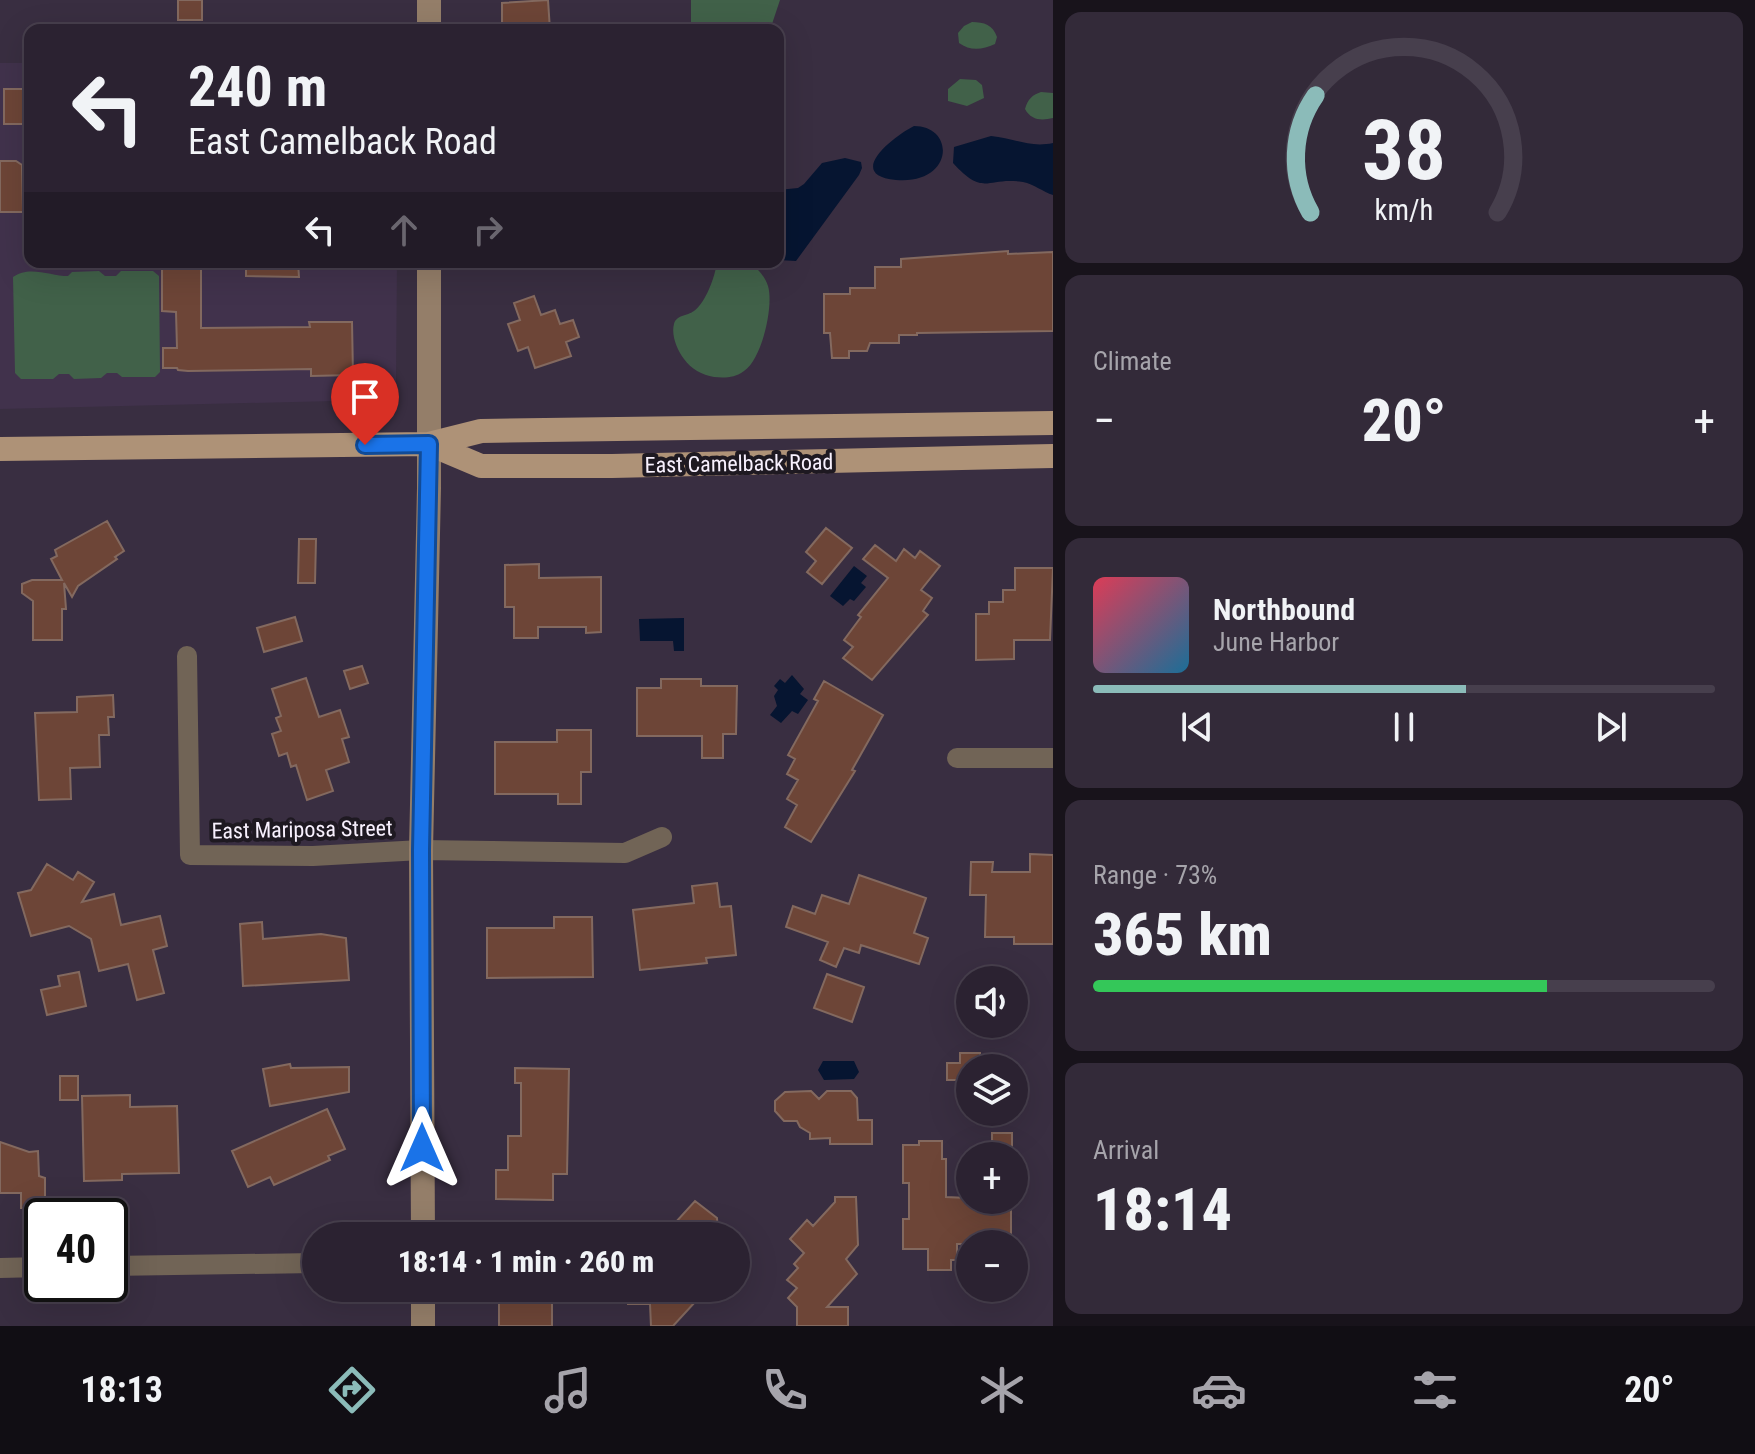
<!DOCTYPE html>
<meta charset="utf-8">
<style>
body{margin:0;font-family:"Roboto Condensed",sans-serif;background:#332a39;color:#f1f3f6;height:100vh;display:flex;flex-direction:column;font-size:30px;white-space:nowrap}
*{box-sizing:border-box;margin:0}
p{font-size:26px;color:#a6a4ab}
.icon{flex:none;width:44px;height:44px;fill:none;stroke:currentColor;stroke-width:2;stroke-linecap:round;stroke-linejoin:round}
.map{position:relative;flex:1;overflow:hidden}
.panel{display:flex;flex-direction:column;gap:12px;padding:12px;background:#18131b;width:702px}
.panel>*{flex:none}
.hud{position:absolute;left:24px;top:24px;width:760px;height:244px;border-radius:16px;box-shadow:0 8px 32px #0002,0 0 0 2px #473f4d;background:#2b2231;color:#f1f3f6;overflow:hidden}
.controls{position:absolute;left:956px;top:966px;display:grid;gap:16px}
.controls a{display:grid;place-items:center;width:72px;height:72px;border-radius:50%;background:#2b2231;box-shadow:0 8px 32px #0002,0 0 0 2px #473f4d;font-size:40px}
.speed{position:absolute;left:24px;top:1198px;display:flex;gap:16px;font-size:40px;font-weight:700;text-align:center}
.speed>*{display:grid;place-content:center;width:104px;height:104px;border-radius:50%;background:#2b2231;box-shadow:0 8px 32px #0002,0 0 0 2px #473f4d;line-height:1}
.speed .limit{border:4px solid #111;border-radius:12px;background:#fff;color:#111}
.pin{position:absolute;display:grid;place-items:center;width:68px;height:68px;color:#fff;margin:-82px -34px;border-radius:50% 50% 50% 0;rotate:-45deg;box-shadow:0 0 8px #0007}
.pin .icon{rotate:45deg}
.me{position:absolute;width:88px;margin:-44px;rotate:0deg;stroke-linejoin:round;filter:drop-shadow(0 0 6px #0008)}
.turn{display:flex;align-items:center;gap:28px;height:168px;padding:0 32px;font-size:36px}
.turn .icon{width:104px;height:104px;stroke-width:2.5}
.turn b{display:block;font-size:56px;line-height:68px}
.lanes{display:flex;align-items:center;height:76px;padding:0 32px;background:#0003;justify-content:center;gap:40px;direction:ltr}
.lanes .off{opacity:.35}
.big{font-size:60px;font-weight:800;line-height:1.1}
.panel .tile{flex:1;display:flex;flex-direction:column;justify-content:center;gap:12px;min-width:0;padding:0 28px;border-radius:16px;background:#332a39}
.panel .dial{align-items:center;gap:0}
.dial svg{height:208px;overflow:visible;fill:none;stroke:#473f4d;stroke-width:7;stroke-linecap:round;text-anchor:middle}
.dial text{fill:#f1f3f6;stroke:none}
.song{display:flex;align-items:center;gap:24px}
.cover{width:96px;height:96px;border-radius:12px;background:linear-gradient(135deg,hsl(350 70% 55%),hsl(200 70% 35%))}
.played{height:8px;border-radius:4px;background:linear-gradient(90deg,#8bbbb9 60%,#473f4d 60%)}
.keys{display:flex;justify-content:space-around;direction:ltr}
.heat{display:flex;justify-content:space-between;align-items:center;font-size:44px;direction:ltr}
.charge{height:12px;border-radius:6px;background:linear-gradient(90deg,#34c759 73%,#473f4d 0)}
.trip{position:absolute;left:302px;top:1222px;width:448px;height:80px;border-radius:40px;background:#2b2231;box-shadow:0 8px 32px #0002,0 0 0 2px #473f4d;font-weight:800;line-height:80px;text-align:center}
.tabs{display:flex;height:128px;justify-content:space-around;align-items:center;background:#110e14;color:#a6a4ab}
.tabs .icon{width:56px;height:56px}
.tabs .current{color:#8bbbb9}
.tabs b{font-size:36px;color:#f1f3f6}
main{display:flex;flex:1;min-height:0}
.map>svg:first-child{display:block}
.built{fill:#41324c}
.green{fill:#416149}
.water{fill:#061531}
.building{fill:#6d4537;stroke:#83695f;stroke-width:2}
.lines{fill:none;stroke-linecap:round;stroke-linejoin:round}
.street{stroke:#716456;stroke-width:20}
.secondary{stroke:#947e69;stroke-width:24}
.primary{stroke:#ae9277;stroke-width:24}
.route-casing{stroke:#114b97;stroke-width:20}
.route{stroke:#1a73e8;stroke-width:14}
.labels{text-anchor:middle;stroke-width:8;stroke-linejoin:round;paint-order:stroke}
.street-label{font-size:22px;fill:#f8f1fe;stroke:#1e1921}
</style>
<main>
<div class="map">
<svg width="1053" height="1326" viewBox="0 0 1053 1326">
<rect width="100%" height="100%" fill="#392e41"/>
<!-- built -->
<path class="built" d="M 0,63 L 30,63 L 30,262 L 397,262 L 396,383 L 375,400 L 0,409 Z"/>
<!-- green -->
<path class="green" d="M 691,0 L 780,0 L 770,30 L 691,30 Z
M 972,22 C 984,22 993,25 997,37 L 995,44 C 982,50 970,51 959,43 L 958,33 L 964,26 Z
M 960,79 L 976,80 L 982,85 L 984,98 L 967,106 L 948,101 L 948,89 Z
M 1041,92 L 1053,93 L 1053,118 C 1041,121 1031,120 1025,109 C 1028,99 1032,95 1041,92 Z
M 717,262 L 749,262 C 757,268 765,276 768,286 C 774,306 762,359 744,371 C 735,378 724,378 714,377 C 702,375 691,369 684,359 C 677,350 671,335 674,324 C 676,315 687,316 694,311 C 706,302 715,277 717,262 Z
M 99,271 L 105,276 L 116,276 L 121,271 L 153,271 L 159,276 L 160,372 L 155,377 L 122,377 L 117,373 L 107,373 L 101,378 L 74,379 L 69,374 L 59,374 L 53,379 L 21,379 L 15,373 L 13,277 C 29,265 51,276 68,276 L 72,272 Z"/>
<!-- water -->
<path class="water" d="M 914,126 C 956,126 954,185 896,180 C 844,175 894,136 914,126 Z
M 991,136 C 1014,138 1029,148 1053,143 L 1053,195 C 1043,192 1034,184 1023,182 C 986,176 985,198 953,163 L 954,147 Z
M 845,158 L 861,162 L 862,168 L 859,175 L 796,261 L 778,260 L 778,190 L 798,188 L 804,184 L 822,163 Z
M 854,566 L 867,576 L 861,583 L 866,587 L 854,601 L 850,599 L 843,606 L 830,596 Z
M 684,618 L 684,651 L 674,651 L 673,641 L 640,641 L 639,619 Z
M 792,675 L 804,689 L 800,694 L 808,700 L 798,714 L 792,711 L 781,723 L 770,715 L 777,706 L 774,696 L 778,690 L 774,686 L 780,679 L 785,683 Z
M 823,1061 L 854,1061 L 859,1072 L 854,1079 L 824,1080 L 818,1070 Z"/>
<!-- building -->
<path class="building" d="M 178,0 L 202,0 L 202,20 L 178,20 Z
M 548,0 L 550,30 L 502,30 L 502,3 Z
M 4,89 L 30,89 L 30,124 L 4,124 Z
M 0,161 L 16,161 L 22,165 L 23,212 L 0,212 Z
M 1008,251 L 1008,254 L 1053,252 L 1053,331 L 917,333 L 917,335 L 899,335 L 899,343 L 870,343 L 867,351 L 849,351 L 849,358 L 832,358 L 830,333 L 824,333 L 824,294 L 850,294 L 850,288 L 875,288 L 875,267 L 901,267 L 901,259 Z
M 246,262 L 298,262 L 299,277 L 246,276 Z
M 162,266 L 201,266 L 201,328 L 310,327 L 309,322 L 352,322 L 353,375 L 311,376 L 311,369 L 188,371 L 178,370 L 177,368 L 163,368 L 163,348 L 177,348 L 176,312 L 162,311 Z
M 534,296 L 541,315 L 555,310 L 560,324 L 573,320 L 579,337 L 566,342 L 571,356 L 535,368 L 528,347 L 518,351 L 508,324 L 520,320 L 514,303 Z
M 107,521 L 124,551 L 115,557 L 117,559 L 78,586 L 72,597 L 64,583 L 66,609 L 62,609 L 62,640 L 33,640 L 33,601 L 22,593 L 22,584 L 32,580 L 62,580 L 51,559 L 57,556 L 55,550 Z
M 826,528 L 852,548 L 822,584 L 807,572 L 816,561 L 806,552 Z
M 299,539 L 316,539 L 315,583 L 298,583 Z
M 875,545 L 896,561 L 904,549 L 915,558 L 920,551 L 940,566 L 921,590 L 932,598 L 923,611 L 928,615 L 872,680 L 843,658 L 853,647 L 844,640 L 861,617 L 858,615 L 888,578 L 863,559 Z
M 539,564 L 539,578 L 601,577 L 601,632 L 586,633 L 586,627 L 538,627 L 538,638 L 514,638 L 514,607 L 505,607 L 505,565 Z
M 1015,568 L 1053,568 L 1050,640 L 1014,640 L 1014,659 L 976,660 L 976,614 L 989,614 L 989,602 L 1003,602 L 1003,590 L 1015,590 Z
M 295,617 L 302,641 L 264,652 L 257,628 Z
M 362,666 L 368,683 L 350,689 L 344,671 Z
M 306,678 L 319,717 L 340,710 L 349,737 L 342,739 L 349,762 L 326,770 L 333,791 L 307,800 L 296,765 L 291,767 L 287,753 L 279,756 L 272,734 L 281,731 L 276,718 L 281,716 L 272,689 Z
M 661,679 L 701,679 L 701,686 L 737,686 L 736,734 L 723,734 L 723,758 L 702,758 L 702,736 L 637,736 L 637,688 L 661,688 Z
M 824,681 L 883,715 L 852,770 L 855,771 L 811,842 L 785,827 L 797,805 L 787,799 L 798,780 L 787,774 L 795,759 L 788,755 L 818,701 L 814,699 Z
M 113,695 L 114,717 L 108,717 L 109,735 L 99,735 L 100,767 L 70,768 L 71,799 L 39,800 L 35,713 L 77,712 L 77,697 Z
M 557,730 L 591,730 L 591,772 L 581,772 L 581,804 L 558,804 L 558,794 L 495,794 L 495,742 L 557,742 Z
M 1030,854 L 1053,855 L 1053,944 L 1014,944 L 1014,937 L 985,937 L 986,895 L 970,895 L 971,862 L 993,862 L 992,872 L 1030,872 Z
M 47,864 L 73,880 L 78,872 L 94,882 L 82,902 L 114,894 L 121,925 L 160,916 L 167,946 L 153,950 L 164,993 L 137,1000 L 128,964 L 99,971 L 91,939 L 69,926 L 31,936 L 18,893 L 31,890 Z
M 859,875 L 926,898 L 914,933 L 928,938 L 919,964 L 861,945 L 859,953 L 844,948 L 836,967 L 820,960 L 828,942 L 786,927 L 793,906 L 815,914 L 822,895 L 849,904 Z
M 717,883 L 720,907 L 731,906 L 736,955 L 706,958 L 707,963 L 640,970 L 633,910 L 694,903 L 692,886 Z
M 554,917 L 592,917 L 593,977 L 487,978 L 487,928 L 554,928 Z
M 262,922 L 263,939 L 321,934 L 346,938 L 349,980 L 243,986 L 240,924 Z
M 79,972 L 86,1006 L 47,1015 L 41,990 L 60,986 L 58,976 Z
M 827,974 L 864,987 L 852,1022 L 814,1008 Z
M 960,1053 L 980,1053 L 980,1068 L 970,1068 L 970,1080 L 947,1080 L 947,1063 L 960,1063 Z
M 290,1064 L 291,1068 L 349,1067 L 349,1092 L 270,1106 L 263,1069 Z
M 515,1068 L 569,1069 L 567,1174 L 553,1174 L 553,1200 L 496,1199 L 496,1170 L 508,1170 L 508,1136 L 521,1136 L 521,1083 L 515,1083 Z
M 60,1076 L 78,1076 L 78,1100 L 60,1100 Z
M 811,1091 L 819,1099 L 827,1091 L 851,1091 L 857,1098 L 858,1120 L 872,1120 L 872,1144 L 830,1144 L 830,1138 L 810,1139 L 810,1133 L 800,1127 L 797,1121 L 784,1121 L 775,1111 L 775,1101 L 785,1092 Z
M 130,1095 L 130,1107 L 177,1106 L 179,1173 L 122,1174 L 122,1180 L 84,1181 L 82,1096 Z
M 327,1109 L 345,1149 L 328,1156 L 330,1160 L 274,1185 L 270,1177 L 248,1187 L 232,1151 Z
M 992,1133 L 1012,1133 L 1012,1156 L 992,1156 Z
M 919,1141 L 942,1141 L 942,1159 L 946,1159 L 946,1197 L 1011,1200 L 1011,1244 L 957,1244 L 957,1260 L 951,1260 L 951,1270 L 928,1270 L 928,1249 L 903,1249 L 903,1219 L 909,1219 L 909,1183 L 903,1183 L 903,1145 L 919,1145 Z
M 0,1142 L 29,1152 L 38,1151 L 39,1176 L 45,1178 L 45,1208 L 21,1208 L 21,1193 L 0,1193 Z
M 835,1197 L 856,1197 L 858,1245 L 846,1259 L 857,1274 L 827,1307 L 848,1307 L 848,1326 L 797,1326 L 797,1307 L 788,1298 L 797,1288 L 787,1280 L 798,1268 L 794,1264 L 804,1253 L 790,1239 L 807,1220 L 813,1226 L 835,1202 Z
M 695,1201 L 717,1218 L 718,1236 L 669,1236 L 678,1226 L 675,1223 Z
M 499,1288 L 552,1288 L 552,1326 L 499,1326 Z
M 628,1288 L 708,1288 L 673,1326 L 651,1326 L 650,1304 L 628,1304 Z"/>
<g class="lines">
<!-- street -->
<path class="street" d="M 187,656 L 190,855 L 313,856 L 421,850 L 625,853 L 662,837
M 957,758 L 1053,758
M 110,1266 L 316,1263
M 0,1268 L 42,1267"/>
<!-- secondary -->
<path class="secondary" d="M 429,0 L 429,30
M 423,1236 L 421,850 L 429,488 L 429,262
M 423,1288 L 423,1326"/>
<!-- primary -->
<path class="primary" d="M 429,444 L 481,466 L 612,466 L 1053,456
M 0,449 L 429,444 L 481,431 L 1053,423"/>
</g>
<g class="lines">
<!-- route casing -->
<g class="route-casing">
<path id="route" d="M 365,445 L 429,444 L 421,850 L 422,1148"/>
</g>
<!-- route -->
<use href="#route" class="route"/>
</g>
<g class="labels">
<!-- street labels -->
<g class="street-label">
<text transform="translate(739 463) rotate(-1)" y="8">East Camelback Road</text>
<text transform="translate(302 829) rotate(-1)" y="8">East Mariposa Street</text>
</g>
</g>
</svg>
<div class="controls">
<a><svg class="icon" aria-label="sound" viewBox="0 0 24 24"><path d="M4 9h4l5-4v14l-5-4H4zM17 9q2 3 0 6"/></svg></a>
<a><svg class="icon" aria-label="layers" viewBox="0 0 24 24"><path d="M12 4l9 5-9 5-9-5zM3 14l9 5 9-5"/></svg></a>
<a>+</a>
<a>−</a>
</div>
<div class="speed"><div class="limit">40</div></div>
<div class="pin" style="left:365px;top:445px;background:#d93025"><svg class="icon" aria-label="arrive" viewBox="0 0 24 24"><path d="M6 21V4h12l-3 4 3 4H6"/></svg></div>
<svg class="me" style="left:422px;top:1148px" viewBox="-20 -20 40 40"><path d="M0-17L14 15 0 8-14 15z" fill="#1a73e8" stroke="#fff" stroke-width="4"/></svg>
<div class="trip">18:14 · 1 min · 260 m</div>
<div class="hud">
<div class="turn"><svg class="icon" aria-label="left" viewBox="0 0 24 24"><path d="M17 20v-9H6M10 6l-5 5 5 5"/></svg><div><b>240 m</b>East Camelback Road</div></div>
<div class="lanes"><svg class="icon" aria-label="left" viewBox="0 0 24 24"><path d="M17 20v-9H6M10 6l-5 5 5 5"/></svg><svg class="icon off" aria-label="ahead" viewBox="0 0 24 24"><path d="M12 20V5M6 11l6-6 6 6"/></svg><svg class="icon off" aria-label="right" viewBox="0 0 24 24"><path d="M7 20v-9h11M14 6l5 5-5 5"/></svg></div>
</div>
</div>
<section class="panel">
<div class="tile dial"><svg viewBox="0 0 100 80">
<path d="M14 69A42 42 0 1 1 86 69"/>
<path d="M14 69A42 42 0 0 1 16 24" stroke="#8bbbb9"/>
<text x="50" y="56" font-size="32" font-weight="700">38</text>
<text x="50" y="72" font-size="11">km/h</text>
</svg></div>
<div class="tile"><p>Climate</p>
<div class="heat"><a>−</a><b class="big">20°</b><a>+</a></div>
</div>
<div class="tile">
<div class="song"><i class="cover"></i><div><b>Northbound</b><p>June Harbor</p></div></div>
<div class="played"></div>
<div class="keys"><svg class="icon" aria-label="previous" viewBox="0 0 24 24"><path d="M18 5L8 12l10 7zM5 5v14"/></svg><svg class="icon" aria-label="pause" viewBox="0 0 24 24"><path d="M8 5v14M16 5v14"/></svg><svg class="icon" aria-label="next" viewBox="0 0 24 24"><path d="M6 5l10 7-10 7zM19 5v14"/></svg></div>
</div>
<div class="tile"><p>Range · 73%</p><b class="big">365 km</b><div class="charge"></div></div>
<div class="tile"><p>Arrival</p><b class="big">18:14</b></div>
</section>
</main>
<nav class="tabs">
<b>18:13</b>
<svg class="icon current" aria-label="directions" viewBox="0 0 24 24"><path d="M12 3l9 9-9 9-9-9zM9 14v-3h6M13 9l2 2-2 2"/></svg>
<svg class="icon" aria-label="music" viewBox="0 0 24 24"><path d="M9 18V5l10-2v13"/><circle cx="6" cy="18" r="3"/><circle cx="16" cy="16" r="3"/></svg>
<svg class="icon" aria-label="phone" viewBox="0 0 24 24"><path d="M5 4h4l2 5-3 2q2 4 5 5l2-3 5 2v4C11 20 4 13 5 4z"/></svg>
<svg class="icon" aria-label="climate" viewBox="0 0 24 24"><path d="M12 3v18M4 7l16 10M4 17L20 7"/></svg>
<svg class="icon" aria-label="car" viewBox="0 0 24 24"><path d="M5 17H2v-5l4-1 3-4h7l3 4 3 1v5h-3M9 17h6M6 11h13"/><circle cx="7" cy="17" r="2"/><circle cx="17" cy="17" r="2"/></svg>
<svg class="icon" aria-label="filters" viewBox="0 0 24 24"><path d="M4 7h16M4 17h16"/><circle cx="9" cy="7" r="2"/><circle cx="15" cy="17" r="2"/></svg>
<b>20°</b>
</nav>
